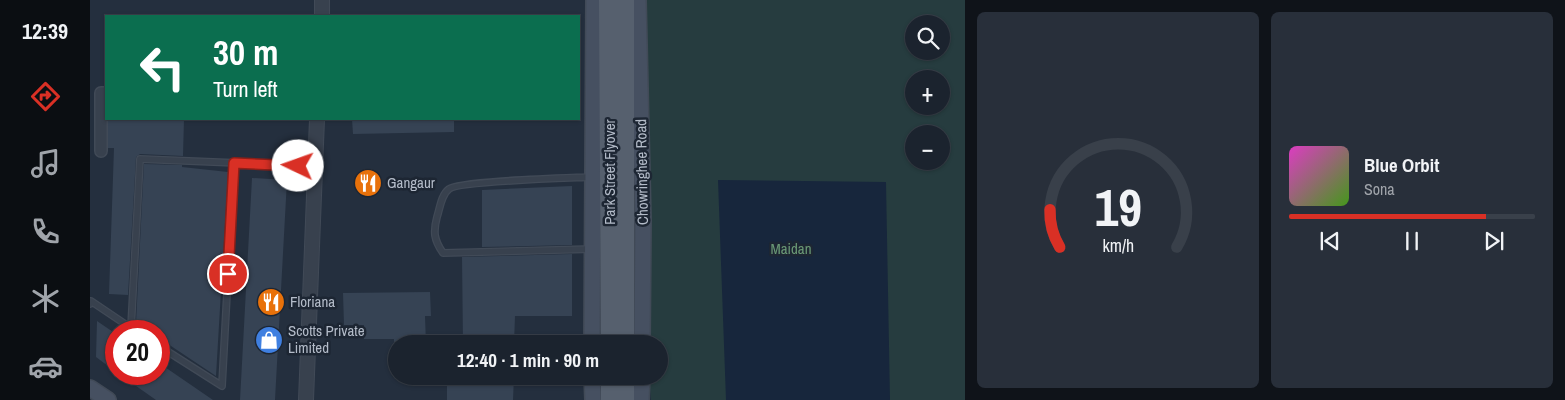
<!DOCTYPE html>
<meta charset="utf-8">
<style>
body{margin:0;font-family:"Archivo Narrow",sans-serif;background:#282f3a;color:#f1f3f6;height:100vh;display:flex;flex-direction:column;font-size:19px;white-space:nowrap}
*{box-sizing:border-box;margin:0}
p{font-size:16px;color:#a0a4aa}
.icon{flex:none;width:28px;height:28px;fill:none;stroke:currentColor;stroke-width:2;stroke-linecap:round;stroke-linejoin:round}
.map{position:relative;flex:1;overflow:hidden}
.side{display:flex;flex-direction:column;gap:12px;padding:12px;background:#0f1319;width:600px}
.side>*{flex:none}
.banner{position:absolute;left:15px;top:15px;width:475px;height:105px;border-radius:0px;box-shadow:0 1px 4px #0004,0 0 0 1px #39404a;background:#0b6e4f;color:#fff;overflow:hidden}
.controls{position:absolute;left:815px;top:15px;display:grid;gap:10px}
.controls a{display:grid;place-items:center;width:45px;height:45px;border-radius:50%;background:#1b232e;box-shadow:0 1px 4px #0004,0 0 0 1px #39404a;font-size:25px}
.speed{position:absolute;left:15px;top:320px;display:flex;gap:10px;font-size:25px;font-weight:700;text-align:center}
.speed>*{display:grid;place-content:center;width:65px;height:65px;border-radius:50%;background:#1b232e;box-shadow:0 1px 4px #0004,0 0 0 1px #39404a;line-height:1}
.speed .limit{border:8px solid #d22;background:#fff;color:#111}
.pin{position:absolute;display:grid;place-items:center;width:42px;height:42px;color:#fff;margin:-21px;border:2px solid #fff;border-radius:50%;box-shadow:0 1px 5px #0007}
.me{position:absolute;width:55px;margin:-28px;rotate:273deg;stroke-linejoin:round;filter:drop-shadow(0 0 4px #0008)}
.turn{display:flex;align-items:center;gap:18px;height:105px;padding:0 25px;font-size:22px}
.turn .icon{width:65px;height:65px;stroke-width:2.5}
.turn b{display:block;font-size:35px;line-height:42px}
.side .card{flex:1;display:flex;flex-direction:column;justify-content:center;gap:8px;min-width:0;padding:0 18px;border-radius:8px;background:#282f3a}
.side .dial{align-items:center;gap:0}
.dial svg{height:130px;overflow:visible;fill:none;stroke:#39404a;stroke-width:7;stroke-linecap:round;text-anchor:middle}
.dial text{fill:#f1f3f6;stroke:none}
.song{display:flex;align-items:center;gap:15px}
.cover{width:60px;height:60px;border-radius:8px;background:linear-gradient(135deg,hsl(310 70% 55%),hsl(100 70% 35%))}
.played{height:5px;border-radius:2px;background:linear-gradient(90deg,#d93025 80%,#39404a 80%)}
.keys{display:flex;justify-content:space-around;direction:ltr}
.side .tiles{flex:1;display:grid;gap:12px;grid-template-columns:repeat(2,1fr)}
.trip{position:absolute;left:298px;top:335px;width:280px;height:50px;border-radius:25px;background:#1b232e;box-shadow:0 1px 4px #0004,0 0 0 1px #39404a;font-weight:800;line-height:50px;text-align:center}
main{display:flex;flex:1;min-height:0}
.tabs{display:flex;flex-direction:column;width:90px;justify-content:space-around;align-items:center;background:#0b0e12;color:#a0a4aa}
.tabs .icon{width:35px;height:35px}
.tabs .on{color:#d93025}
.tabs b{font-size:22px;color:#f1f3f6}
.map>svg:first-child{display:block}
.green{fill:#263c3f;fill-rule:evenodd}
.water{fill:#17263c}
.building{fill:#364354}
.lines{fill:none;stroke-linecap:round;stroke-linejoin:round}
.service-casing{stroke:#414a57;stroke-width:8}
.minor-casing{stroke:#414a57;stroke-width:14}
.tertiary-casing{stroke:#414a57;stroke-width:16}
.secondary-casing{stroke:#414a57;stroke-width:18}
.primary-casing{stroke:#414a57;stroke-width:20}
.service{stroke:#38414e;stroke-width:5.5}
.minor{stroke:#38414e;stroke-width:11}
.tertiary{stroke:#38414e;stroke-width:14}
.secondary{stroke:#465061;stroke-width:15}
.primary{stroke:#56606e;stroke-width:18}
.route-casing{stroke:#8d1f18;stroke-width:12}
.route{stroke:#d93025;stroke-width:9}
.labels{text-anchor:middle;stroke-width:5;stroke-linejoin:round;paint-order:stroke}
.street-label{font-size:15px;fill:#b4bcc9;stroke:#1d2633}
.poi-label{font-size:15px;fill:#b4bcc9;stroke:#1d2633;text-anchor:start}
.park-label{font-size:15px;fill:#6b9a76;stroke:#1d2633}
</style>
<main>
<nav class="tabs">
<b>12:39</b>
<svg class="icon on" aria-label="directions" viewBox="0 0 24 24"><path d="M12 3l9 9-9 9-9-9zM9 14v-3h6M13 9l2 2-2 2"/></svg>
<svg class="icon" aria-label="music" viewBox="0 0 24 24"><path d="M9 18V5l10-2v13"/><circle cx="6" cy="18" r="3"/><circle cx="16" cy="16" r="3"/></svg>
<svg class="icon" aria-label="phone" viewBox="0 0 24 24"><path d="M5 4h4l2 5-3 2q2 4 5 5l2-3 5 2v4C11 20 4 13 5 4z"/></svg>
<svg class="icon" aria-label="climate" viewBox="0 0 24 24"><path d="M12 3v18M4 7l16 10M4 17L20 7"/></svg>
<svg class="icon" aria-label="car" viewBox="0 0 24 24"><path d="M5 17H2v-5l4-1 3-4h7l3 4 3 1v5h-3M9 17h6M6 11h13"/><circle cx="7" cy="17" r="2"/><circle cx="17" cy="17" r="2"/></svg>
</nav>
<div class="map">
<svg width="875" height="400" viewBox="0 0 875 400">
<rect width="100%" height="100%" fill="#242f3e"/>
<!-- green -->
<path class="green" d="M 539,0 L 875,0 L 875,400 L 561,400 L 559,376 L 569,376 L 569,344 L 557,344 ZM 824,24 L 851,24 L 851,51 L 824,51 ZM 824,79 L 851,79 L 851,106 L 824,106 ZM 824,134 L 851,134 L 851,161 L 824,161 Z"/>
<!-- water -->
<path class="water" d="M 628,180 L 796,182 L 800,400 L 636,400 Z"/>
<!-- building -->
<path class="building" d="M 18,119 L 94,119 L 93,156 L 50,154 L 46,157 L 38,295 L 19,294 L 24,148 L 18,148 Z
M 262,119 L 364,119 L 364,132 L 263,134 Z
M 54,164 L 92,165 L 92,167 L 138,172 L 126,376 L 69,338 L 69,331 L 58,331 L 46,323 Z
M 162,178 L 197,180 L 185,400 L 150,400 Z
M 482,186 L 482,245 L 392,247 L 392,190 Z
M 482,254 L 482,316 L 425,316 L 424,344 L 373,344 L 372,257 Z
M 340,292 L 341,316 L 335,316 L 336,344 L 304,344 L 304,339 L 274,339 L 274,325 L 254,325 L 253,293 Z
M 7,321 L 26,334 L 26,372 L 6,357 Z
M 69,363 L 123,400 L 66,400 L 29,374 L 69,374 Z
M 357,376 L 424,376 L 423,400 L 357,400 Z"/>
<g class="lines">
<!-- service casing -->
<g class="service-casing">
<path id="service" d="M 501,177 C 481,178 368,181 359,189 C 351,195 350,208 347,217 C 343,232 344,240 353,253 L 503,249
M 0,304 L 1,301 L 41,328
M 46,331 L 41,328 L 50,159 L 225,166
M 69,346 L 132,386 L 144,163"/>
</g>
<!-- minor casing -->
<g class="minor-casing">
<path id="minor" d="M 11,151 L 11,93 L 16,93"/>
</g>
<!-- tertiary casing -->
<g class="tertiary-casing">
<path id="tertiary" d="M 232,16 L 232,0
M 216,400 L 227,119"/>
</g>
<!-- secondary casing -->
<g class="secondary-casing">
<path id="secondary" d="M 548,0 L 553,221 L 552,344
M 502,344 L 504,0
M 502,376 L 503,400
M 0,388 L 18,400
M 551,400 L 552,376"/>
</g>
<!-- primary casing -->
<g class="primary-casing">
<path id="primary" d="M 518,0 L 520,344
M 535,0 L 535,344
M 535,376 L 535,400
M 520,400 L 520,376"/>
</g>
<!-- service -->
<use href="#service" class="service"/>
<!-- minor -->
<use href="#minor" class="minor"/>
<!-- tertiary -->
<use href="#tertiary" class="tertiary"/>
<!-- secondary -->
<use href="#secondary" class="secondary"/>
<!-- primary -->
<use href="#primary" class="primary"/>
</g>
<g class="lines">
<!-- route casing -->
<g class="route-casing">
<path id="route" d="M 138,274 L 144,163 L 208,166"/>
</g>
<!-- route -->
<use href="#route" class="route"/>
</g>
<!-- icons -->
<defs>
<g id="restaurant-disc" transform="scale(1.4375)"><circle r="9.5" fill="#e8710a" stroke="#1d2633"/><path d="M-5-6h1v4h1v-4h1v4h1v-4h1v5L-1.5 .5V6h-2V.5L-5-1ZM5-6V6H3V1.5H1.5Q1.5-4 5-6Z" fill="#fff"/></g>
<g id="shop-disc" transform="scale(1.4375)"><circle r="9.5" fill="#3f7fe0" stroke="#1d2633"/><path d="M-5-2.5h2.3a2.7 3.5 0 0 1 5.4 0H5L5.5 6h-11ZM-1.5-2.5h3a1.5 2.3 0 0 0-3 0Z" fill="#fff"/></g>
</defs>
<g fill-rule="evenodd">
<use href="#restaurant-disc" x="278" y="183"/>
<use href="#restaurant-disc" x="181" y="302"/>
<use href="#shop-disc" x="179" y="340"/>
</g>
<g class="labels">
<!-- street labels -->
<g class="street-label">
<text transform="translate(520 172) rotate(-90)" y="5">Park Street Flyover</text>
<text transform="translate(552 172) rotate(-91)" y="5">Chowringhee Road</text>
</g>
<!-- poi labels -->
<g class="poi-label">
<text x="297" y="188">Gangaur</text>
<text x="200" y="307">Floriana</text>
<text x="198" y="336">Scotts Private<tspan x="198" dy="17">Limited</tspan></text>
</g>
<!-- park labels -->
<g class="park-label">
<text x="701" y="254">Maidan</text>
</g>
</g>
</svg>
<div class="controls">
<a><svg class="icon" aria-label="search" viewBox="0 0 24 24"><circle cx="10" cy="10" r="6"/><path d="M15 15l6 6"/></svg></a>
<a>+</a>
<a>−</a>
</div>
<div class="speed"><div class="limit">20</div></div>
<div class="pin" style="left:138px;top:274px;background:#d93025"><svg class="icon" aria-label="arrive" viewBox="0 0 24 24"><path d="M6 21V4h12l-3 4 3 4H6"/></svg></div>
<svg class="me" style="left:208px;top:166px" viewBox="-20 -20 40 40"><circle r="19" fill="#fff"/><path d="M0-13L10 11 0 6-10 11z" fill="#d93025"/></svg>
<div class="trip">12:40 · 1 min · 90 m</div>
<div class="banner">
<div class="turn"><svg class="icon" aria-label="left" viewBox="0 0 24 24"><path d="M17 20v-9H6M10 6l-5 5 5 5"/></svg><div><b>30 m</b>Turn left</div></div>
</div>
</div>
<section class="side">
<div class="tiles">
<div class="card dial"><svg viewBox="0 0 100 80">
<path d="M14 69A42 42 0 1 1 86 69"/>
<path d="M14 69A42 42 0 0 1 8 46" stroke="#d93025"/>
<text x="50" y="56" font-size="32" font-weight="700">19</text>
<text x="50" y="72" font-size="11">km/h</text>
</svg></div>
<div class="card">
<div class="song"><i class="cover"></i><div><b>Blue Orbit</b><p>Sona</p></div></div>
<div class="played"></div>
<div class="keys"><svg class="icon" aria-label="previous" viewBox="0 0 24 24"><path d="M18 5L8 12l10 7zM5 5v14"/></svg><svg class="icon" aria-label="pause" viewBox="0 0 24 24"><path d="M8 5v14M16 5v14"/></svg><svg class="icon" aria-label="next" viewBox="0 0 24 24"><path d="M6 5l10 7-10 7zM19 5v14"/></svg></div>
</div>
</div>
</section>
</main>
